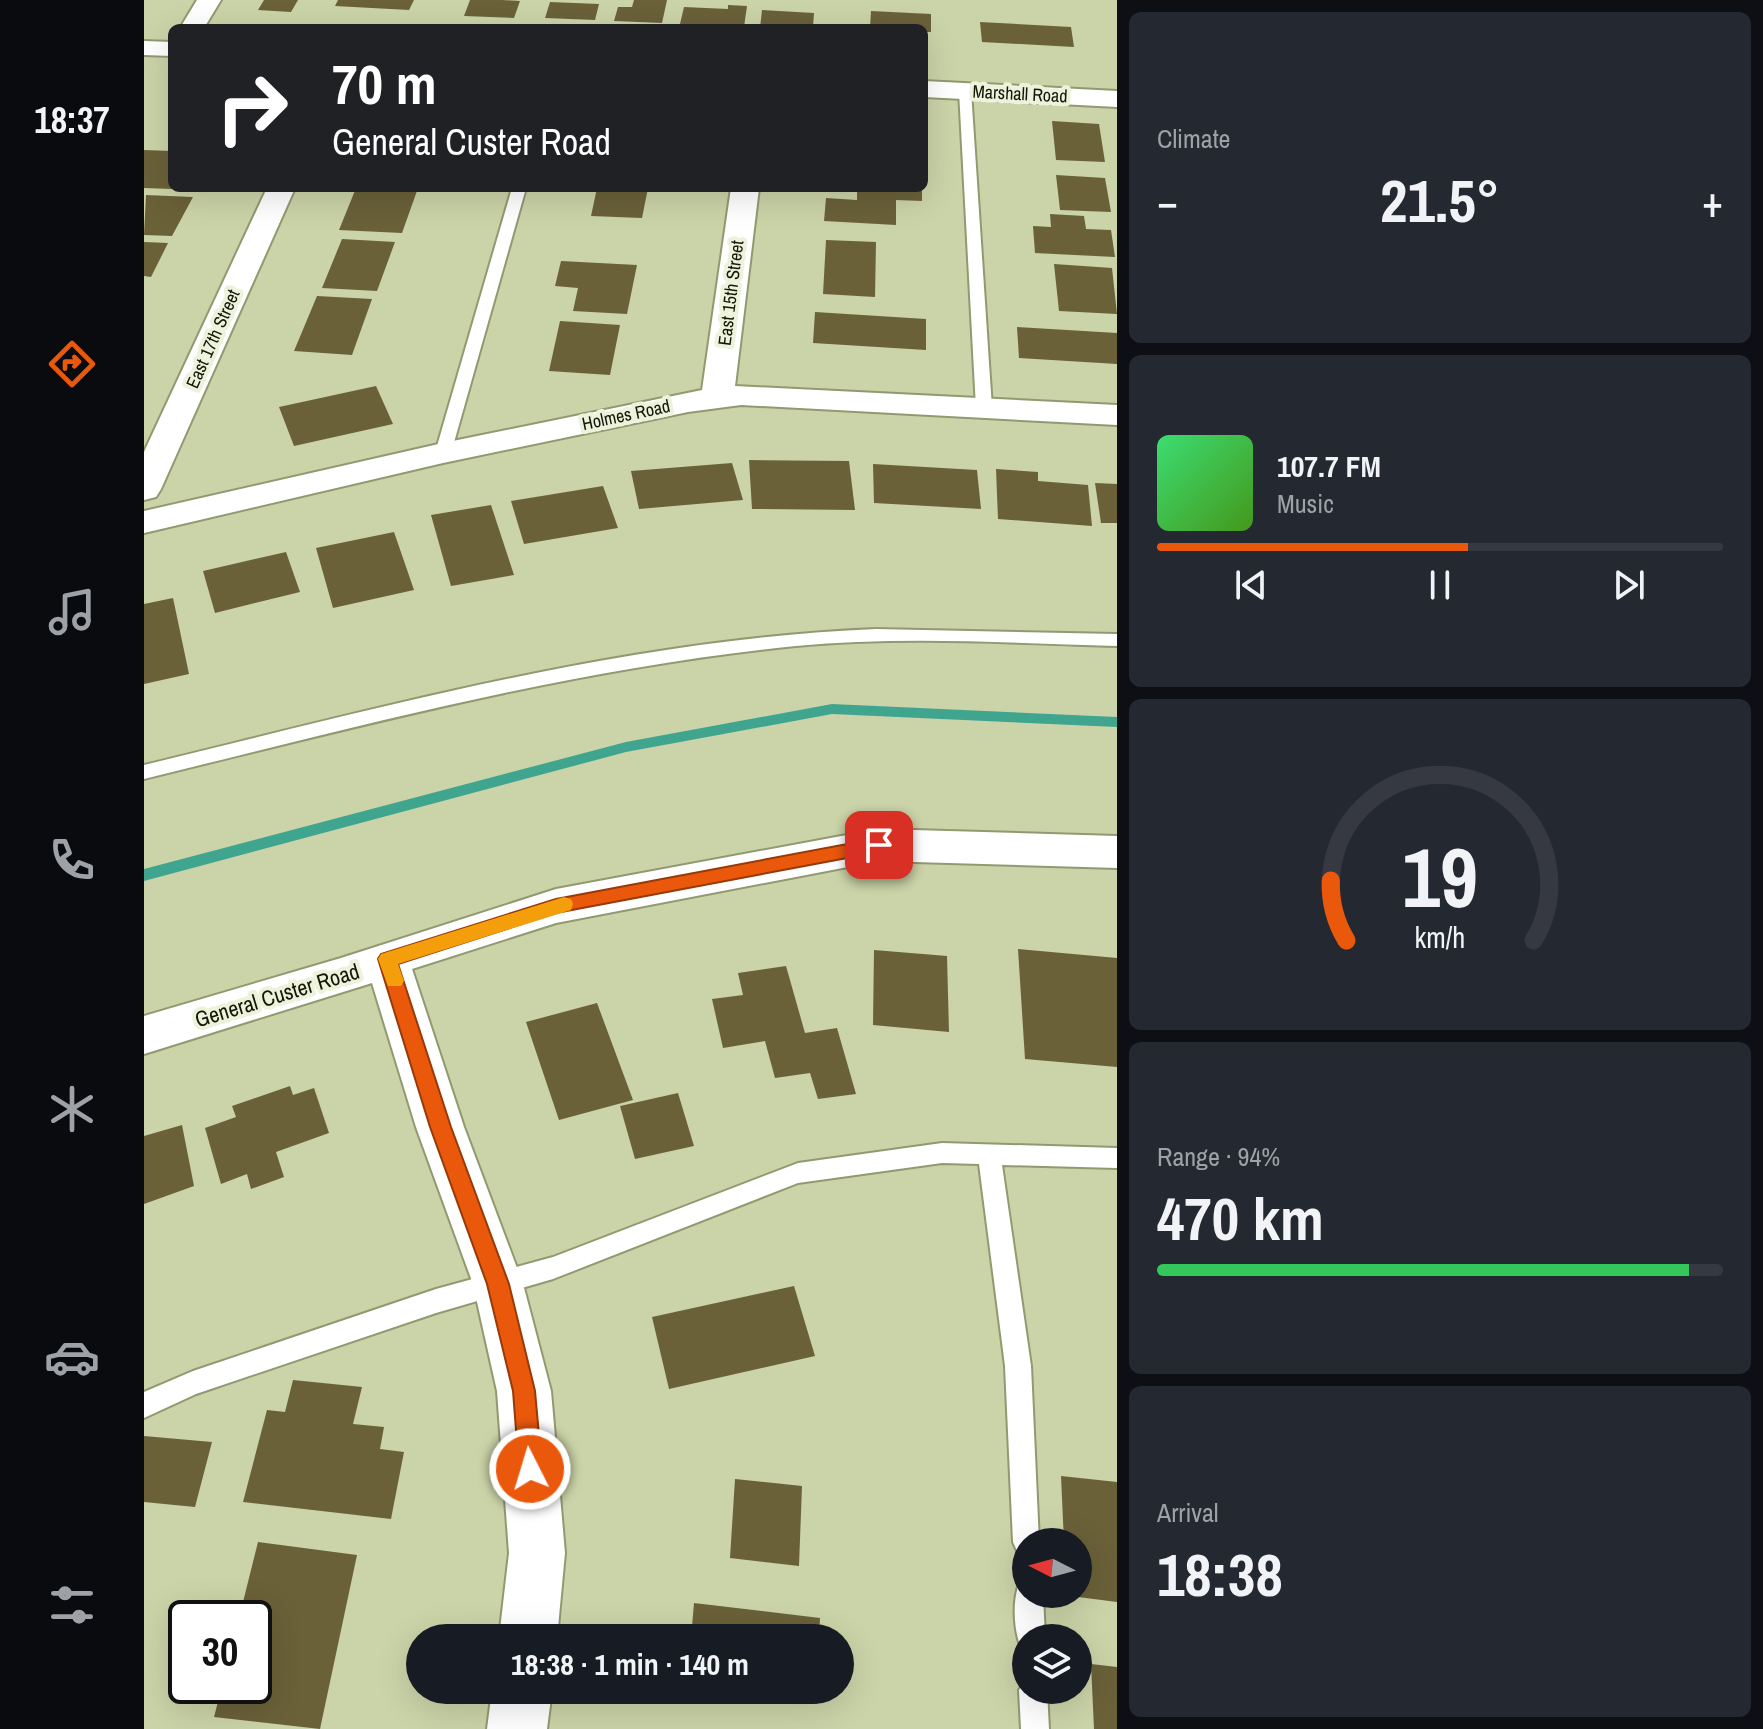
<!DOCTYPE html>
<meta charset="utf-8">
<style>
body{margin:0;font-family:"Archivo Narrow",sans-serif;background:#242831;color:#f1f3f6;height:100vh;display:flex;flex-direction:column;font-size:30px;white-space:nowrap}
*{box-sizing:border-box;margin:0}
p{font-size:26px;color:#9ea1a6}
.icon{flex:none;width:44px;height:44px;fill:none;stroke:currentColor;stroke-width:2;stroke-linecap:round;stroke-linejoin:round}
.map{position:relative;flex:1;overflow:hidden}
.details{display:flex;flex-direction:column;gap:12px;padding:12px;background:#0d0f14;width:646px}
.details>*{flex:none}
.hud{position:absolute;left:24px;top:24px;width:760px;height:168px;border-radius:12px;box-shadow:0 8px 32px #0002;background:#202124;color:#fff;overflow:hidden}
.needle{width:52px;rotate:276deg}
.fabs{position:absolute;left:868px;top:1528px;display:grid;gap:16px}
.fabs a{display:grid;place-items:center;width:80px;height:80px;border-radius:50%;background:#171b24;box-shadow:0 8px 32px #0002;font-size:40px}
.speed{position:absolute;left:24px;top:1600px;display:flex;gap:16px;font-size:40px;font-weight:700;text-align:center}
.speed>*{display:grid;place-content:center;width:104px;height:104px;border-radius:50%;background:#171b24;box-shadow:0 8px 32px #0002;line-height:1}
.speed .limit{border:4px solid #111;border-radius:12px;background:#fff;color:#111}
.pin{position:absolute;display:grid;place-items:center;width:68px;height:68px;color:#fff;margin:-34px;border-radius:16px;box-shadow:0 4px 12px #0006}
.me{position:absolute;width:88px;margin:-44px;rotate:355deg;stroke-linejoin:round;filter:drop-shadow(0 0 6px #0008)}
.turn{display:flex;align-items:center;gap:28px;height:168px;padding:0 32px;font-size:36px}
.turn .icon{width:104px;height:104px;stroke-width:2.5}
.turn b{display:block;font-size:56px;line-height:68px}
.big{font-size:60px;font-weight:700;line-height:1.1}
.details .card{flex:1;display:flex;flex-direction:column;justify-content:center;gap:12px;min-width:0;padding:0 28px;border-radius:12px;background:#242831}
.details .dial{align-items:center;gap:0}
.dial svg{height:208px;overflow:visible;fill:none;stroke:#363941;stroke-width:7;stroke-linecap:round;text-anchor:middle}
.dial text{fill:#f1f3f6;stroke:none}
.song{display:flex;align-items:center;gap:24px}
.cover{width:96px;height:96px;border-radius:12px;background:linear-gradient(135deg,hsl(140 70% 55%),hsl(100 70% 35%))}
.played{height:8px;border-radius:4px;background:linear-gradient(90deg,#ea580c 55%,#363941 55%)}
.keys{display:flex;justify-content:space-around;direction:ltr}
.heat{display:flex;justify-content:space-between;align-items:center;font-size:44px;direction:ltr}
.charge{height:12px;border-radius:6px;background:linear-gradient(90deg,#34c759 94%,#363941 0)}
.trip{position:absolute;left:262px;top:1624px;width:448px;height:80px;border-radius:40px;background:#171b24;box-shadow:0 8px 32px #0002;font-weight:700;line-height:80px;text-align:center}
main{display:flex;flex:1;min-height:0}
.tab-bar{display:flex;flex-direction:column;width:144px;justify-content:space-around;align-items:center;background:#090b0e;color:#9ea1a6}
.tab-bar .icon{width:56px;height:56px}
.tab-bar .current{color:#ea580c}
.tab-bar b{font-size:36px;color:#f1f3f6}
.map>svg:first-child{display:block}
.lines{fill:none;stroke-linecap:round;stroke-linejoin:round}
.stream{fill:#40a58f;fill-rule:evenodd}
.building{fill:#6a6139}
.lane-casing{stroke:#929970;stroke-width:4}
.street-casing{stroke:#929970;stroke-width:4}
.lane{fill:#fff;fill-rule:evenodd}
.street{fill:#fff;fill-rule:evenodd}
.route{fill:#ea580c;stroke:#983908;stroke-width:2}
.slow{fill:#f59e0b}
.labels{text-anchor:middle;stroke-width:8;stroke-linejoin:round;paint-order:stroke}
.far-street-label{font-size:18px;fill:#141606;stroke:#edf2dc}
.street-label{font-size:22px;fill:#141606;stroke:#edf2dc}
</style>
<main>
<nav class="tab-bar">
<b>18:37</b>
<svg class="icon current" aria-label="directions" viewBox="0 0 24 24"><path d="M12 3l9 9-9 9-9-9zM9 14v-3h6M13 9l2 2-2 2"/></svg>
<svg class="icon" aria-label="music" viewBox="0 0 24 24"><path d="M9 18V5l10-2v13"/><circle cx="6" cy="18" r="3"/><circle cx="16" cy="16" r="3"/></svg>
<svg class="icon" aria-label="phone" viewBox="0 0 24 24"><path d="M5 4h4l2 5-3 2q2 4 5 5l2-3 5 2v4C11 20 4 13 5 4z"/></svg>
<svg class="icon" aria-label="climate" viewBox="0 0 24 24"><path d="M12 3v18M4 7l16 10M4 17L20 7"/></svg>
<svg class="icon" aria-label="car" viewBox="0 0 24 24"><path d="M5 17H2v-5l4-1 3-4h7l3 4 3 1v5h-3M9 17h6M6 11h13"/><circle cx="7" cy="17" r="2"/><circle cx="17" cy="17" r="2"/></svg>
<svg class="icon" aria-label="filters" viewBox="0 0 24 24"><path d="M4 7h16M4 17h16"/><circle cx="9" cy="7" r="2"/><circle cx="15" cy="17" r="2"/></svg>
</nav>
<div class="map">
<svg width="973" height="1729" viewBox="0 0 973 1729">
<rect width="100%" height="100%" fill="#cbd3a8"/>
<g class="lines">
<!-- stream -->
<path class="stream" d="M 688,704 L 973,717 L 973,727 L 688,714 L 482,752 L 0,881 L 0,869 L 482,742 Z"/>
</g>
<!-- building -->
<path class="building" d="M 120,0 L 154,0 L 147,12 L 114,10 Z
M 194,0 L 270,0 L 265,10 L 191,6 Z
M 326,0 L 358,0 L 376,1 L 370,18 L 320,16 Z
M 490,0 L 523,0 L 518,23 L 470,21 L 474,7 L 488,7 Z
M 406,2 L 455,4 L 451,20 L 401,18 Z
M 584,5 L 603,6 L 600,27 L 536,24 L 540,7 L 584,9 Z
M 618,10 L 670,13 L 669,27 L 616,28 Z
M 727,11 L 787,14 L 787,32 L 780,32 L 780,28 L 726,28 Z
M 836,22 L 927,27 L 930,47 L 838,42 Z
M 908,121 L 955,124 L 961,162 L 912,160 Z
M 0,150 L 28,151 L 28,189 L 0,188 Z
M 912,175 L 961,178 L 967,212 L 916,210 Z
M 212,188 L 274,188 L 258,233 L 195,230 Z
M 453,188 L 504,188 L 498,218 L 447,216 Z
M 713,188 L 778,188 L 778,201 L 752,200 L 752,225 L 680,221 L 682,198 L 713,200 Z
M 2,195 L 49,197 L 28,236 L 0,235 Z
M 906,214 L 940,216 L 942,229 L 967,230 L 971,257 L 891,253 L 889,226 L 907,227 Z
M 198,239 L 251,242 L 233,291 L 178,288 Z
M 682,240 L 732,242 L 731,297 L 679,294 Z
M 0,242 L 24,243 L 7,277 L 0,276 Z
M 417,261 L 493,265 L 483,314 L 429,311 L 434,288 L 411,286 Z
M 910,264 L 968,268 L 973,314 L 915,311 Z
M 173,296 L 228,299 L 208,355 L 150,351 Z
M 671,312 L 782,319 L 782,350 L 669,343 Z
M 416,321 L 476,325 L 466,375 L 405,371 Z
M 873,327 L 973,333 L 973,364 L 875,358 Z
M 232,386 L 249,424 L 150,446 L 135,407 Z
M 605,460 L 705,461 L 711,510 L 608,509 Z
M 588,463 L 599,500 L 495,509 L 487,471 Z
M 729,464 L 833,470 L 837,509 L 730,503 Z
M 852,469 L 894,472 L 894,481 L 944,485 L 948,526 L 854,519 Z
M 951,483 L 973,484 L 973,523 L 957,523 Z
M 459,486 L 474,528 L 380,544 L 367,501 Z
M 347,505 L 370,575 L 307,586 L 287,515 Z
M 250,532 L 270,590 L 189,608 L 172,548 Z
M 142,552 L 156,592 L 71,613 L 59,571 Z
M 29,598 L 45,674 L 0,684 L 0,604 Z
M 874,949 L 973,958 L 973,1067 L 881,1059 Z
M 730,950 L 803,956 L 805,1032 L 729,1025 Z
M 642,966 L 661,1033 L 693,1028 L 712,1094 L 674,1099 L 666,1073 L 631,1078 L 621,1041 L 579,1048 L 568,999 L 599,995 L 594,973 Z
M 453,1003 L 489,1100 L 415,1120 L 382,1022 Z
M 146,1086 L 149,1095 L 170,1088 L 185,1133 L 132,1152 L 140,1177 L 107,1189 L 103,1174 L 77,1184 L 61,1128 L 92,1117 L 88,1106 Z
M 534,1093 L 550,1146 L 491,1159 L 476,1106 Z
M 38,1125 L 50,1186 L 0,1204 L 0,1136 Z
M 650,1286 L 671,1356 L 525,1389 L 508,1317 Z
M 149,1380 L 218,1387 L 209,1424 L 240,1427 L 236,1449 L 260,1452 L 247,1519 L 99,1502 L 123,1410 L 141,1412 Z
M 0,1436 L 68,1442 L 51,1507 L 0,1502 Z
M 917,1476 L 973,1482 L 973,1602 L 926,1596 L 934,1594 L 934,1542 L 920,1542 Z
M 591,1479 L 658,1486 L 655,1566 L 586,1558 Z
M 114,1542 L 213,1555 L 176,1729 L 70,1717 L 78,1686 L 110,1686 L 110,1618 L 95,1618 Z
M 550,1603 L 676,1618 L 675,1638 L 547,1638 Z
M 947,1664 L 973,1667 L 973,1729 L 950,1729 Z
M 570,1690 L 674,1690 L 674,1704 L 570,1692 Z"/>
<g class="lines">
<!-- lane casing -->
<g class="lane-casing">
<path id="lane" d="M 821,87 L 827,91 L 848,408 L 840,413 L 832,408 L 815,91 Z
M 368,188 L 382,188 L 307,453 L 305,457 L 293,457 L 291,453 Z
M 732,629 L 973,634 L 973,646 C 866,643 759,636 652,646 C 431,668 215,726 0,779 L 0,765 C 240,707 484,639 732,629 Z
M 798,1143 L 973,1148 L 973,1168 L 858,1165 L 887,1366 L 895,1542 L 882,1542 L 882,1555 L 873,1551 L 869,1542 L 861,1366 L 835,1164 L 798,1163 L 654,1183 L 409,1279 L 292,1313 L 52,1394 L 0,1418 L 0,1392 L 49,1371 L 292,1289 L 409,1257 L 654,1163 Z
M 882,1582 L 882,1594 L 899,1594 L 901,1638 L 882,1638 L 882,1650 L 877,1648 C 870,1631 868,1602 875,1584 Z
M 882,1679 L 882,1690 L 903,1690 L 905,1729 L 877,1729 L 875,1690 Z"/>
</g>
<!-- street casing -->
<g class="street-casing">
<path id="street" d="M 53,0 L 77,0 L 60,28 L 36,28 Z
M 0,41 L 28,42 L 28,56 L 0,55 Z
M 780,81 L 973,91 L 973,107 L 780,97 Z
M 123,188 L 151,188 L 17,489 L 12,497 L 0,500 L 0,452 Z
M 587,188 L 615,188 L 591,386 L 973,405 L 973,425 L 597,405 L 544,412 L 299,463 L 0,533 L 0,511 L 299,443 L 558,390 Z
M 735,829 L 973,836 L 973,868 L 735,861 L 412,923 L 268,969 L 320,1127 L 379,1284 L 407,1391 L 421,1553 L 413,1638 L 355,1638 L 365,1553 L 353,1391 L 329,1284 L 272,1127 L 228,983 L 0,1054 L 0,1016 L 197,958 L 412,889 Z
M 348,1690 L 408,1690 L 403,1729 L 343,1729 Z"/>
</g>
<!-- lane -->
<use href="#lane" class="lane"/>
<!-- street -->
<use href="#street" class="street"/>
</g>
<!-- route -->
<path class="route" d="M 735,838 L 744,845 L 735,852 L 412,913 L 254,964 L 307,1127 L 365,1284 L 391,1391 L 398,1469 L 395,1477 L 386,1480 L 378,1477 L 375,1469 L 369,1391 L 343,1284 L 286,1127 L 234,959 L 237,954 L 412,899 Z"/>
<!-- slow -->
<path class="slow" d="M 420,897 L 427,899 L 429,904 L 427,910 L 254,964 L 260,981 L 257,986 L 244,986 L 234,959 L 237,954 Z"/>
<g class="labels">
<!-- far-street labels -->
<g class="far-street-label">
<text transform="translate(876 94) rotate(3)" y="6">Marshall Road</text>
<text transform="translate(587 293) rotate(-83)" y="6">East 15th Street</text>
<text transform="translate(69 339) rotate(-66)" y="6">East 17th Street</text>
<text transform="translate(482 415) rotate(-12)" y="6">Holmes Road</text>
</g>
<!-- street labels -->
<g class="street-label">
<text transform="translate(133 995) rotate(-17)" y="8">General Custer Road</text>
</g>
</g>
</svg>
<div class="fabs">
<a><svg class="needle" viewBox="-14 -14 28 28"><path d="M0-13l5 13h-10z" fill="#e53935"/><path d="M0 13l5-13h-10z" fill="#9ea1a6"/></svg></a>
<a><svg class="icon" aria-label="layers" viewBox="0 0 24 24"><path d="M12 4l9 5-9 5-9-5zM3 14l9 5 9-5"/></svg></a>
</div>
<div class="speed"><div class="limit">30</div></div>
<div class="pin" style="left:735px;top:845px;background:#d93025"><svg class="icon" aria-label="arrive" viewBox="0 0 24 24"><path d="M6 21V4h12l-3 4 3 4H6"/></svg></div>
<svg class="me" style="left:386px;top:1469px" viewBox="-20 -20 40 40"><circle r="17" fill="#ea580c" stroke="#fff" stroke-width="3"/><path d="M0-11L8 9 0 5-8 9z" fill="#fff"/></svg>
<div class="trip">18:38 · 1 min · 140 m</div>
<div class="hud">
<div class="turn"><svg class="icon" aria-label="right" viewBox="0 0 24 24"><path d="M7 20v-9h11M14 6l5 5-5 5"/></svg><div><b>70 m</b>General Custer Road</div></div>
</div>
</div>
<section class="details">
<div class="card"><p>Climate</p>
<div class="heat"><a>−</a><b class="big">21.5°</b><a>+</a></div>
</div>
<div class="card">
<div class="song"><i class="cover"></i><div><b>107.7 FM</b><p>Music</p></div></div>
<div class="played"></div>
<div class="keys"><svg class="icon" aria-label="previous" viewBox="0 0 24 24"><path d="M18 5L8 12l10 7zM5 5v14"/></svg><svg class="icon" aria-label="pause" viewBox="0 0 24 24"><path d="M8 5v14M16 5v14"/></svg><svg class="icon" aria-label="next" viewBox="0 0 24 24"><path d="M6 5l10 7-10 7zM19 5v14"/></svg></div>
</div>
<div class="card dial"><svg viewBox="0 0 100 80">
<path d="M14 69A42 42 0 1 1 86 69"/>
<path d="M14 69A42 42 0 0 1 8 46" stroke="#ea580c"/>
<text x="50" y="56" font-size="32" font-weight="700">19</text>
<text x="50" y="72" font-size="11">km/h</text>
</svg></div>
<div class="card"><p>Range · 94%</p><b class="big">470 km</b><div class="charge"></div></div>
<div class="card"><p>Arrival</p><b class="big">18:38</b></div>
</section>
</main>
